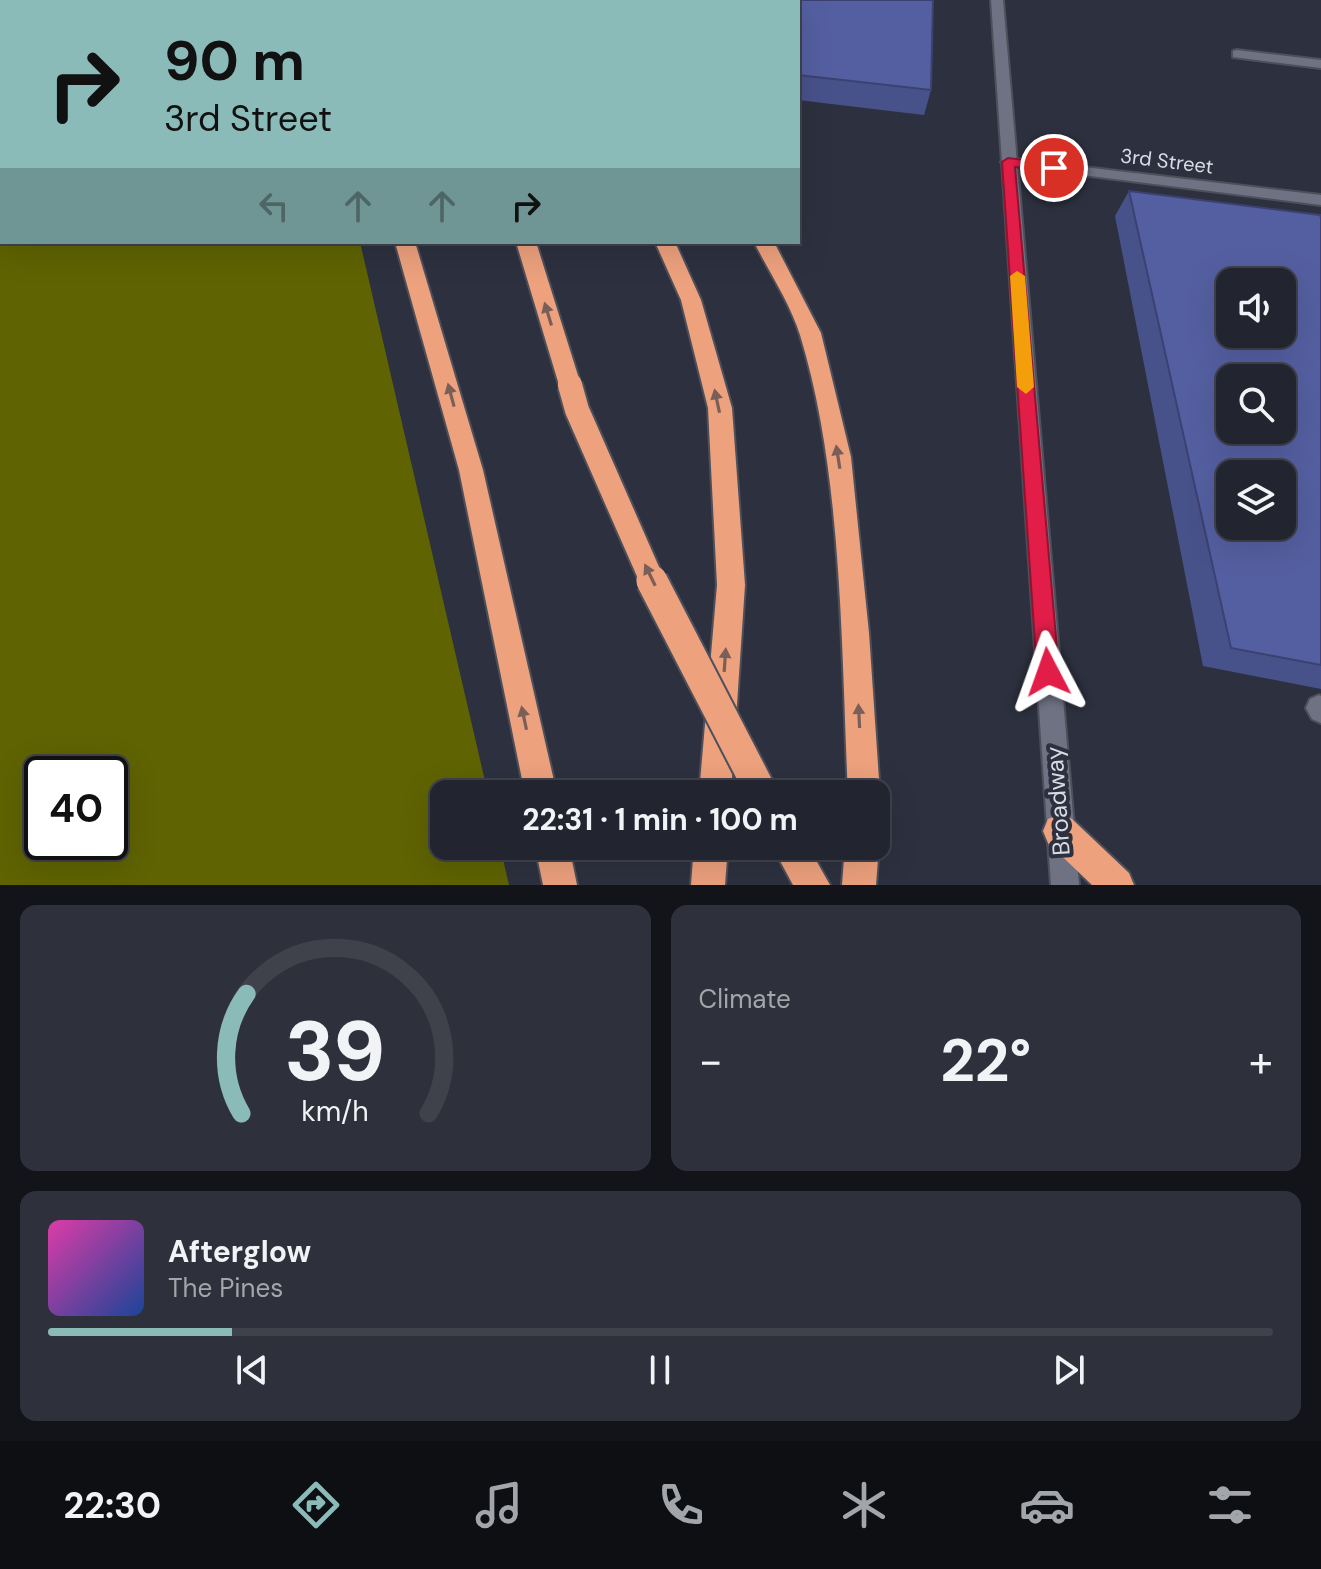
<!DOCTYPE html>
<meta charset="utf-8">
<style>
body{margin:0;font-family:"DM Sans",sans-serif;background:#2e313b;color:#f1f3f6;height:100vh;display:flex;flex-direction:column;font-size:30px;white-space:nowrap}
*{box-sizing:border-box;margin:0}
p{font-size:26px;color:#a2a5aa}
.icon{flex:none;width:44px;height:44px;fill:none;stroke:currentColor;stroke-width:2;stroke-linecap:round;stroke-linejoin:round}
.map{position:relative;height:885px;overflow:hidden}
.side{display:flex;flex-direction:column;gap:20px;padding:20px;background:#13141a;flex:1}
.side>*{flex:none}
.banner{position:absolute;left:0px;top:0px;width:800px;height:244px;box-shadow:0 8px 32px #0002,0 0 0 2px #3f424b;background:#8bbbb9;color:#111;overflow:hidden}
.tools{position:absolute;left:1216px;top:268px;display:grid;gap:16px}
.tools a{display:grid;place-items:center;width:80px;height:80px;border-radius:16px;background:#22252f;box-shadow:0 8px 32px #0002,0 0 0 2px #3f424b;font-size:40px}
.speed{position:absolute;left:24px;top:756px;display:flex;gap:16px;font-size:40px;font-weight:700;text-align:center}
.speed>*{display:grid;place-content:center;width:104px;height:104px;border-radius:50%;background:#22252f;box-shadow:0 8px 32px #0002,0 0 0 2px #3f424b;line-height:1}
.speed .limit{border:4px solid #111;border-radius:12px;background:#fff;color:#111}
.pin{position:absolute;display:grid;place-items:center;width:68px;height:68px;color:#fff;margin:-34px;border:4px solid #fff;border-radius:50%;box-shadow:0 2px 8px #0007}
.me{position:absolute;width:88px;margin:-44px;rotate:356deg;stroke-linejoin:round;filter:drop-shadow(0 0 6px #0008)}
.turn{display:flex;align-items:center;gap:28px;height:168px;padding:0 32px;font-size:36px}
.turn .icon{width:104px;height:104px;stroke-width:2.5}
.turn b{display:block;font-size:56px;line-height:68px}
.lanes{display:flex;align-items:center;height:76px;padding:0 32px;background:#0003;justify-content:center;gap:40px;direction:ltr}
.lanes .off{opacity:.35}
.big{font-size:60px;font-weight:700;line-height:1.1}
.side .tile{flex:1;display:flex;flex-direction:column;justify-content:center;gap:12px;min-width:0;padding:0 28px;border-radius:16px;background:#2e313b}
.side .dial{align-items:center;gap:0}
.dial svg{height:208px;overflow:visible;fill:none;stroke:#3f424b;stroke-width:7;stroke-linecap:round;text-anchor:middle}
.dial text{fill:#f1f3f6;stroke:none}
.song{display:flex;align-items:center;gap:24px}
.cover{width:96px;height:96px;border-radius:12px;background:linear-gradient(135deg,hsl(320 70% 55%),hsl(220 70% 35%))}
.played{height:8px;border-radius:4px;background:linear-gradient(90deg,#8bbbb9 15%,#3f424b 15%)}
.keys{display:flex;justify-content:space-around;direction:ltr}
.heat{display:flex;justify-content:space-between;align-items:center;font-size:44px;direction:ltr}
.side .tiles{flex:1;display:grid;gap:20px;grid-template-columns:1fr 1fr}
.tile:last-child{grid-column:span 2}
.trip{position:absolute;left:430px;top:780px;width:460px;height:80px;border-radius:16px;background:#22252f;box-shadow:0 8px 32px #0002,0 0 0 2px #3f424b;font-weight:700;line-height:80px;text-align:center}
.tab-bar{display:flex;height:128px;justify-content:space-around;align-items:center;background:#0e0f13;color:#a2a5aa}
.tab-bar .icon{width:56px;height:56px}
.tab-bar .on{color:#8bbbb9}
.tab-bar b{font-size:36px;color:#f1f3f6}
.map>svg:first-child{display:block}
.forest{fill:#5f6302;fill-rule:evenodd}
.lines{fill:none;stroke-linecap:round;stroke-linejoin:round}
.lane-casing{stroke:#4d4f5b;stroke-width:4}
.street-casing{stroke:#4d4f5b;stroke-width:4}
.secondary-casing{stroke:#4d4f5b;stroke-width:4}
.highway-casing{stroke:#4d4f5b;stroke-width:4}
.lane{fill:#6e7283;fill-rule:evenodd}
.street{fill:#6e7283;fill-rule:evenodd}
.secondary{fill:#6e7283;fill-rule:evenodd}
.highway{fill:#eda17d;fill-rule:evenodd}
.highway-bridge-far1-casing{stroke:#4d4f5b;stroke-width:28;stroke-linecap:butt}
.highway-bridge-casing{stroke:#4d4f5b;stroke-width:35;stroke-linecap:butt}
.highway-bridge-far1{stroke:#eda17d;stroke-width:24}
.highway-bridge{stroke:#eda17d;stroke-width:31}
.wall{fill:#48528a}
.building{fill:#545fa1;stroke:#3b4271;stroke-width:2;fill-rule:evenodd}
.oneway{fill:#7a5e58}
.route{fill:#e11d48;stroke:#92132f;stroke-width:2}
.slow{fill:#f59e0b}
.labels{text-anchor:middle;stroke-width:8;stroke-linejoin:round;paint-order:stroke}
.far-street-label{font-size:20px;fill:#d9dbe5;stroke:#2d313f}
.street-label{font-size:24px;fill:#d9dbe5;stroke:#2d313f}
</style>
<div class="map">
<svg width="1321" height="885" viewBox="0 0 1321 885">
<rect width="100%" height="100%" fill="#2d313f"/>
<!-- forest -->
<path class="forest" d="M 0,0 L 143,2 L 2,2 L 2,242 L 360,242 L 488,794 L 444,794 L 444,846 L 500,846 L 509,885 L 0,885 ZM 42,774 L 110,774 L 110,842 L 42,842 Z"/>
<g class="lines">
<!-- lane casing -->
<g class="lane-casing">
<path id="lane" d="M 1237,50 L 1321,60 L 1321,68 L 1233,57 L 1233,51 Z
M 1319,695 L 1321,696 L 1321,723 L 1312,719 L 1306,708 L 1310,699 Z"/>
</g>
<!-- street casing -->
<g class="street-casing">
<path id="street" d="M 1008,158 L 1321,195 L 1321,205 L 1003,165 L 1001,162 Z"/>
</g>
<!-- secondary casing -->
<g class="secondary-casing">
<path id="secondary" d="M 991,0 L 1003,0 L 1079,885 L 1051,885 Z"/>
</g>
<!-- highway casing -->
<g class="highway-casing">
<path id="highway" d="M 184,0 L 202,0 L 204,2 L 186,2 Z
M 484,0 L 498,0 L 498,2 L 484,2 Z
M 552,0 L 566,0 L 567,2 L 553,2 Z
M 635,0 L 649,0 L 650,2 L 636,2 Z
M 2,119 L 2,129 L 0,130 L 0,120 Z
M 2,195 L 2,207 L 0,208 L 0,196 Z
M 395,242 L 415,242 L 483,470 L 557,794 L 525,794 L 459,470 Z
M 516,242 L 536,242 L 581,385 L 578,391 L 570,394 L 562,391 L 559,385 Z
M 655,242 L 675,242 L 701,300 L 732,408 L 745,585 L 731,794 L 699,794 L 717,585 L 708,408 L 681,300 Z
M 754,242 L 774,242 L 821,333 L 851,457 L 869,633 L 880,794 L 876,804 L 876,794 L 848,794 C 841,648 843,475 800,335 C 790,303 769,272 754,242 Z
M 1060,814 L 1072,819 L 1129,873 L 1134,885 L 1092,885 L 1048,843 L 1043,831 L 1048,819 Z
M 876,839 L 879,846 L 876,885 L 842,885 L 845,846 L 876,846 Z
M 535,846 L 569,846 L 577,885 L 543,885 Z
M 694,846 L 728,846 L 725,885 L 691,885 Z
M 772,846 L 808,846 L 830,885 L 793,885 Z"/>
</g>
<!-- lane -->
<use href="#lane" class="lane"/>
<!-- street -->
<use href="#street" class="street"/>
<!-- secondary -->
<use href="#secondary" class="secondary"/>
<!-- highway -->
<use href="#highway" class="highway"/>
<!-- highway-bridge-far1 casing -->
<g class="highway-bridge-far1-casing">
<path id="highway-bridge-far1" d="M 570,385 L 577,410 L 653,583"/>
</g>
<!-- highway-bridge casing -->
<g class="highway-bridge-casing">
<path id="highway-bridge" d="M 652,581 L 762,794"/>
</g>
<!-- highway-bridge-far1 -->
<use href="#highway-bridge-far1" class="highway-bridge-far1"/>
<!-- highway-bridge -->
<use href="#highway-bridge" class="highway-bridge"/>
</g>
<!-- wall -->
<path class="wall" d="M 798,8 L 931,90 L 924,115 L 798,100 Z
M 1129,191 L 1321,218 L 1321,689 L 1203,666 L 1115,216 Z"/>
<!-- building -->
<path class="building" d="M 800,0 L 933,0 L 931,90 L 798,75 L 798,8 Z
M 1129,191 L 1320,215 L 1321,218 L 1321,665 L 1231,648 ZM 1230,282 L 1282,282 L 1282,334 L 1230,334 ZM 1230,378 L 1282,378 L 1282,430 L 1230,430 ZM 1230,474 L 1282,474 L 1282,526 L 1230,526 Z"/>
<!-- one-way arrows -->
<defs><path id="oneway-solid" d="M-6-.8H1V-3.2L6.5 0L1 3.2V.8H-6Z" transform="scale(2)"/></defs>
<g class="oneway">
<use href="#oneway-solid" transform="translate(548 314) rotate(-107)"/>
<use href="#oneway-solid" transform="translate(451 395) rotate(-105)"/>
<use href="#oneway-solid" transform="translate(717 401) rotate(-102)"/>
<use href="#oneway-solid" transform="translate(838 457) rotate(-99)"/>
<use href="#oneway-solid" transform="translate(650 575) rotate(-116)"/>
<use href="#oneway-solid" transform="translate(725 660) rotate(-86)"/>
<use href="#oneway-solid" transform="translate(859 716) rotate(-93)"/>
<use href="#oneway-solid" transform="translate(524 718) rotate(-102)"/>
</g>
<!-- route -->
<path class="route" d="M 1008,158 L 1054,164 L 1061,168 L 1054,172 L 1015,167 L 1059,672 L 1056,680 L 1048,683 L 1040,680 L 1037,672 L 1002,162 Z"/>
<!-- slow -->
<path class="slow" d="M 1017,271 L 1025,276 L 1034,387 L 1026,394 L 1017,387 L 1010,276 Z"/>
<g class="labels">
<!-- far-street labels -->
<g class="far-street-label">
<text transform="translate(1167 161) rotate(7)" y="7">3rd Street</text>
</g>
<!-- street labels -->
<g class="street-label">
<text transform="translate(1058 801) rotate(-94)" y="8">Broadway</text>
</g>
</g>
</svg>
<div class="tools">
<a><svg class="icon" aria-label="sound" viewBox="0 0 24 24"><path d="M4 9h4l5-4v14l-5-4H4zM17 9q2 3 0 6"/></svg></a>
<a><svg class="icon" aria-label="search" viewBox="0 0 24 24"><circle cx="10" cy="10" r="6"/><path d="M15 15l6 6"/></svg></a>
<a><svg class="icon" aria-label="layers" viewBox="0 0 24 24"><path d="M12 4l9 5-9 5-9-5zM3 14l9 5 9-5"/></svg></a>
</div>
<div class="speed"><div class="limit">40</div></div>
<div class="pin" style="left:1054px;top:168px;background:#d93025"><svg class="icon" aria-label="arrive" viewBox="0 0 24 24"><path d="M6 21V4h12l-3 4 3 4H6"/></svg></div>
<svg class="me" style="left:1048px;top:672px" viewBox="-20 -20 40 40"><path d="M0-17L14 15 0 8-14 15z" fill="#e11d48" stroke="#fff" stroke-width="4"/></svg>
<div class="trip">22:31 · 1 min · 100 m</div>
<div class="banner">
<div class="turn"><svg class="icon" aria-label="right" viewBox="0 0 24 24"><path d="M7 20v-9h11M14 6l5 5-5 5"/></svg><div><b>90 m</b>3rd Street</div></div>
<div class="lanes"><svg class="icon off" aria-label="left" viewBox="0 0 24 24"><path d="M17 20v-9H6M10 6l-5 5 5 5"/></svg><svg class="icon off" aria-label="ahead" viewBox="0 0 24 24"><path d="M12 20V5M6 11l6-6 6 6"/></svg><svg class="icon off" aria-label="ahead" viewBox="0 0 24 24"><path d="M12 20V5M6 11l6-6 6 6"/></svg><svg class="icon" aria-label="right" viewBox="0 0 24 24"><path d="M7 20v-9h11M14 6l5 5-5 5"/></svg></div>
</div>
</div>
<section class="side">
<div class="tiles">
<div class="tile dial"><svg viewBox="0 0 100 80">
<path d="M14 69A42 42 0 1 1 86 69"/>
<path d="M14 69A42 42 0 0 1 16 23" stroke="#8bbbb9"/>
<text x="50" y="56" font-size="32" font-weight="700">39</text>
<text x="50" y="72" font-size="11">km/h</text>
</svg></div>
<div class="tile"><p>Climate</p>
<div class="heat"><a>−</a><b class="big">22°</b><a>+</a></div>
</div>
<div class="tile">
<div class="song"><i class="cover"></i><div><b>Afterglow</b><p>The Pines</p></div></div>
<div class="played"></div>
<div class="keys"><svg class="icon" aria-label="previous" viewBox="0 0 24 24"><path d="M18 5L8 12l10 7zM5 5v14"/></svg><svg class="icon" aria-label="pause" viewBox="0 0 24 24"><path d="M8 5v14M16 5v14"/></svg><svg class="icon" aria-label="next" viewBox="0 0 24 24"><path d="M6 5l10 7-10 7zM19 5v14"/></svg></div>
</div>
</div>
</section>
<nav class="tab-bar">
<b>22:30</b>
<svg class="icon on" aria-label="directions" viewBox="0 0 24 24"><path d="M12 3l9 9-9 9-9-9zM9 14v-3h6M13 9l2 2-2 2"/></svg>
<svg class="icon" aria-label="music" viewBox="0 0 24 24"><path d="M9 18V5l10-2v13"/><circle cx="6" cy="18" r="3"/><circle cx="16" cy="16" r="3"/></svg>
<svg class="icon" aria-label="phone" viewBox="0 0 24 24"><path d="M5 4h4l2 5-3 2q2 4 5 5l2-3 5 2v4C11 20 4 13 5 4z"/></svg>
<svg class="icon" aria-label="climate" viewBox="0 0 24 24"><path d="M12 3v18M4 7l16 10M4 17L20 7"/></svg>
<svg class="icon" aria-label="car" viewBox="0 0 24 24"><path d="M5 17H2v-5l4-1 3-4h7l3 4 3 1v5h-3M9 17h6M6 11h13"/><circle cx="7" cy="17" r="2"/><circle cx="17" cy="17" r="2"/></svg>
<svg class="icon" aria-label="filters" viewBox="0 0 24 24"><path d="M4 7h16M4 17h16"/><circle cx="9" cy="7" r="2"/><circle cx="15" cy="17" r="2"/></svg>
</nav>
